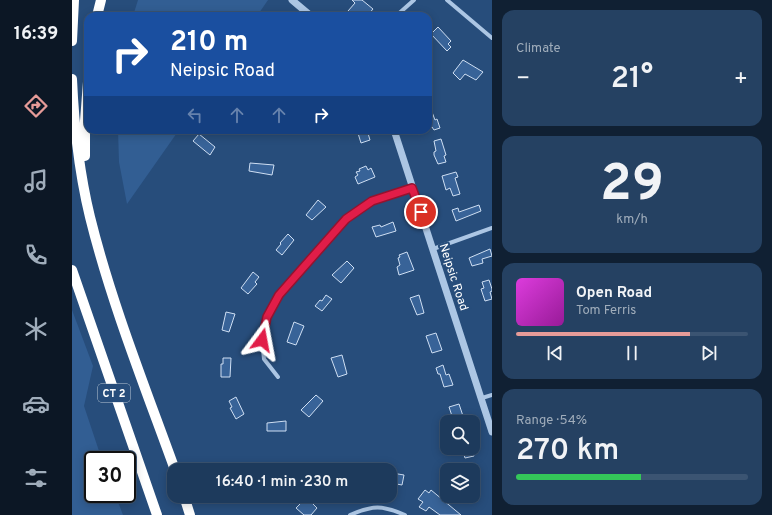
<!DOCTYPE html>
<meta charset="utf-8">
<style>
body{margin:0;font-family:Overpass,sans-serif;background:#254162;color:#f1f3f6;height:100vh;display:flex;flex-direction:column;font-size:15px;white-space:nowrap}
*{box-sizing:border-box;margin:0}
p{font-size:13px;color:#a0adbb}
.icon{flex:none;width:22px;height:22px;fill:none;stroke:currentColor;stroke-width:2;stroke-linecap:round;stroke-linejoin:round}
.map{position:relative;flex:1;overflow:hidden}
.panel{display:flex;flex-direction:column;gap:10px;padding:10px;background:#102033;width:280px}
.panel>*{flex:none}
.top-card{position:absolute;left:12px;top:12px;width:348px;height:122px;border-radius:12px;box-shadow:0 2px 10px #0003,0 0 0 1px #3b5472;background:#1a4fa0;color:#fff;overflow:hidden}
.controls{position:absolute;left:368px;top:415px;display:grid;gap:8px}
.controls a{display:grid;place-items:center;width:40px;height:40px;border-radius:8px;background:#1d3a5c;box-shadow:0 2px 10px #0003,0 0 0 1px #3b5472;font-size:20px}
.speed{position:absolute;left:12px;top:451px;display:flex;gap:8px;font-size:20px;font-weight:700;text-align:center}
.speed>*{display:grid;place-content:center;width:52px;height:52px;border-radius:50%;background:#1d3a5c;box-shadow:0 2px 10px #0003,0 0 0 1px #3b5472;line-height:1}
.speed .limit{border:2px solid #111;border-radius:6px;background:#fff;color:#111}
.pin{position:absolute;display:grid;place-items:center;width:34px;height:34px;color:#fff;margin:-17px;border:2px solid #fff;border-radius:50%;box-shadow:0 1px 4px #0007}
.me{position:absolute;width:44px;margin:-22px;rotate:13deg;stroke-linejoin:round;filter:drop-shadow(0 0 3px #0008)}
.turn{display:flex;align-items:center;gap:14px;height:84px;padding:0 20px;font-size:18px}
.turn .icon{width:52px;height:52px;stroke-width:2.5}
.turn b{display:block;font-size:28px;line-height:34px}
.lanes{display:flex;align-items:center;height:38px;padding:0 20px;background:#0003;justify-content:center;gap:20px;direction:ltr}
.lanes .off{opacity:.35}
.big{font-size:30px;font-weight:600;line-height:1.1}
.panel .widget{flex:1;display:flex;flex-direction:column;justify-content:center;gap:6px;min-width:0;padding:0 14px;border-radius:12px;background:#254162}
.panel .dial{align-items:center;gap:0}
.dial b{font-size:52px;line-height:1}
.song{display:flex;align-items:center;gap:12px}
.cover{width:48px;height:48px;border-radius:6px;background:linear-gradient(135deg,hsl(300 70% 55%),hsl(300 70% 35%))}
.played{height:4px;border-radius:2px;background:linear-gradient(90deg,#e69b98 75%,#3b5472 75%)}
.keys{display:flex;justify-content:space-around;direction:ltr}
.heat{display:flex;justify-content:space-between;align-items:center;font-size:22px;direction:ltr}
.charge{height:6px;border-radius:3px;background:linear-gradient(90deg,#34c759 54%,#3b5472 0)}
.trip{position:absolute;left:95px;top:463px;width:230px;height:40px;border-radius:12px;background:#1d3a5c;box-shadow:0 2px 10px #0003,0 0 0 1px #3b5472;font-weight:600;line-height:40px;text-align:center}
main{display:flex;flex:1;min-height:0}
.tab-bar{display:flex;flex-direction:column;width:72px;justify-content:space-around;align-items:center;background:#0c1725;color:#a0adbb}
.tab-bar .icon{width:28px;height:28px}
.tab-bar .on{color:#e69b98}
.tab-bar b{font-size:18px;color:#f1f3f6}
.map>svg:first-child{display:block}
.green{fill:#325e93}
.building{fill:#386398;stroke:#cfdff3}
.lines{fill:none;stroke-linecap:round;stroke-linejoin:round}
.minor{stroke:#acc6e4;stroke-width:4}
.tertiary{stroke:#acc6e4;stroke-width:7}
.motorway{stroke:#fff;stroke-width:10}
.route-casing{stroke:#92132f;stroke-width:10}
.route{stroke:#e11d48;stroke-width:7}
.labels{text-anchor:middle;stroke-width:4;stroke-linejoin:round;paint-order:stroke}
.shield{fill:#274d7b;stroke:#becad7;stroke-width:1}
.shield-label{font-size:11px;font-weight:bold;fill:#fff}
.street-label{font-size:12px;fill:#fff;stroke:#274d7b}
</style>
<main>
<nav class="tab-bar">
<b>16:39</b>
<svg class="icon on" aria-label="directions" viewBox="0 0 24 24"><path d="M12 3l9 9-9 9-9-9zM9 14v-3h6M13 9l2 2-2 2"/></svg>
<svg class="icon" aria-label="music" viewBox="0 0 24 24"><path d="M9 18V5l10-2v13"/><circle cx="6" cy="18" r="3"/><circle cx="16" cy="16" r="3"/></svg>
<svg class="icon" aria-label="phone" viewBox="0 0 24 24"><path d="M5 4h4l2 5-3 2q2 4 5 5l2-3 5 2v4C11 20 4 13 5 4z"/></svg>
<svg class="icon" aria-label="climate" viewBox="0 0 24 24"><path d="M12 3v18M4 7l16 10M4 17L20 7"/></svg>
<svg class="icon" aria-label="car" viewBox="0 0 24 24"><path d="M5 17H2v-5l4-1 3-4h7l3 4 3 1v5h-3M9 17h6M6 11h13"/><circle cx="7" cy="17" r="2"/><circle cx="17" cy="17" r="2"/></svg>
<svg class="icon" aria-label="filters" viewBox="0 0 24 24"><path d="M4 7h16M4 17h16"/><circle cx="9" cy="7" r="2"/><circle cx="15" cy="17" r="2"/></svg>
</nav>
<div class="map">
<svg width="420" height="515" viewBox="0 0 420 515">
<rect width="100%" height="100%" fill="#274d7b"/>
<!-- green -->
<path class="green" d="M 66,0 L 196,0 L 185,16 L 61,16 Z
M 46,130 L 107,130 L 55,204 L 47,162 Z
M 0,310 L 21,366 L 12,406 L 30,460 L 21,460 L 21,494 L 43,494 L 51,515 L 0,515 Z"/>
<!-- building -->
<path class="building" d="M 280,0 L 290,0 L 301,9 L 295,16 L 283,16 L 276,11 L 283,3 Z
M 366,27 L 379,41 L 376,44 L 379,47 L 375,51 L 359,34 Z
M 391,60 L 411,72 L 404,80 L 393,74 L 388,80 L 381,73 Z
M 360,112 L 363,120 L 365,119 L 368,128 L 362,130 L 360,127 L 357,128 L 356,124 L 356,114 Z
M 285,130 L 295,130 L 298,140 L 289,143 Z
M 127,134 L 143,147 L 138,155 L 121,141 Z
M 369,139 L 374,155 L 372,156 L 374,162 L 366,164 L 362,155 L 362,152 L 364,151 L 362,141 Z
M 178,163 L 202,165 L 200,175 L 177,171 Z
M 294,166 L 296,170 L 299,168 L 303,177 L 286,184 L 283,177 L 286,175 L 284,172 L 288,171 L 287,169 Z
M 384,172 L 386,177 L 383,178 L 388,194 L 381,196 L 378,188 L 374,190 L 370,176 Z
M 246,200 L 254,207 L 240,220 L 234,215 Z
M 407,205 L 409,211 L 384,221 L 380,210 L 386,208 L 387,212 Z
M 321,222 L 324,231 L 304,237 L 300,227 L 308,225 L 309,227 Z
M 216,234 L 222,240 L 210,255 L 204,250 L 209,244 L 208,243 Z
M 418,249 L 420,256 L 410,259 L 411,263 L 400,266 L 397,258 Z
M 335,252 L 342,270 L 327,275 L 325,267 L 328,265 L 326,258 L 328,257 L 327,255 Z
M 275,261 L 282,268 L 269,283 L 260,275 Z
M 181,272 L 187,277 L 183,282 L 185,284 L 176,294 L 169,288 Z
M 417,280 L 420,289 L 420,291 L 418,292 L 420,299 L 413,301 L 409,289 L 412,288 L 410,282 Z
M 254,295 L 260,299 L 250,311 L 243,306 L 248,300 L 250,301 Z
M 347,295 L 352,313 L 345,315 L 338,298 Z
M 154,312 L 163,314 L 157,332 L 150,330 Z
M 222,322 L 232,326 L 224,345 L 215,342 Z
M 364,333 L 370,350 L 360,353 L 354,336 Z
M 270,355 L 275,374 L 266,377 L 259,358 Z
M 151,358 L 159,358 L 158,377 L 149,377 L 149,364 L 151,364 Z
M 371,365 L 374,375 L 377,374 L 381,385 L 372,387 L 368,374 L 366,374 L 364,368 Z
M 244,395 L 251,401 L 237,417 L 229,410 Z
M 164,397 L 172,414 L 164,419 L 158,408 L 160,407 L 157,401 Z
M 387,404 L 393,422 L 382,422 L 377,407 Z
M 214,421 L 214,431 L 195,431 L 195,423 Z
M 390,448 L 400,448 L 402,456 L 393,458 Z
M 320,473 L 332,475 L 330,485 L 319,483 Z
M 353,490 L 357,493 L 359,490 L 389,515 L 368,515 L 357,507 L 354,511 L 347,507 L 351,502 L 346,499 Z
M 237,500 L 245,508 L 239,515 L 232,515 L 224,508 L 231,501 L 234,503 Z"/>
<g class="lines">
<!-- minor -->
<path class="minor" d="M 375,0 L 420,38
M 324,16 L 342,0
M 361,249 L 420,228
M 206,377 L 192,359 L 190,340 L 195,317 L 207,295 L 274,219 L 300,201 L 340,188
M 410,398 L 420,395
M 278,515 C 301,505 310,505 333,515"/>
<!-- tertiary -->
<path class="tertiary" d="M 220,0 L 239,16
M 322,130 L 420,432"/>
<!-- motorway -->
<path class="motorway" d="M 25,16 L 29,0
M 0,41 L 2,0
M 0,79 C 2,125 7,172 18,217 C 39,302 73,387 103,470
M 13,156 L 13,121 L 16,82
M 0,270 L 85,515
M 112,496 L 118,515"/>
</g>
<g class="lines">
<!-- route casing -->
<g class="route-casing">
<path id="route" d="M 190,340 L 195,317 L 207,295 L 274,219 L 300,201 L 340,188 L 349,212"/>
</g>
<!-- route -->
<use href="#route" class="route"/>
</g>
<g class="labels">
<!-- shield labels -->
<rect class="shield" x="26" y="384" width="32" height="18" rx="3"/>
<g class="shield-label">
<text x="42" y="397">CT 2</text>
</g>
<!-- street labels -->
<g class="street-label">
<text transform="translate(382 277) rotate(72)" y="4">Neipsic Road</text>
</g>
</g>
</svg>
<div class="controls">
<a><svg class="icon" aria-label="search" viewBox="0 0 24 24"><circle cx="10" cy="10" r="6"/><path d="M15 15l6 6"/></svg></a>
<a><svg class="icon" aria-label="layers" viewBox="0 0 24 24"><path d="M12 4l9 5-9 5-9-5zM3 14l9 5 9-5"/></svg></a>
</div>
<div class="speed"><div class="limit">30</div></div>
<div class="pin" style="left:349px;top:212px;background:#d93025"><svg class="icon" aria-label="arrive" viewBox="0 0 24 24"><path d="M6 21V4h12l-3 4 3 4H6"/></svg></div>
<svg class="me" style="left:190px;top:340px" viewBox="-20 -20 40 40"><path d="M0-17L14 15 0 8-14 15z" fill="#e11d48" stroke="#fff" stroke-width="4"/></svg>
<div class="trip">16:40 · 1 min · 230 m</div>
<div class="top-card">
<div class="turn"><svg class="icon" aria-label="right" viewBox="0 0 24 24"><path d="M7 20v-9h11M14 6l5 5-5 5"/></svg><div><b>210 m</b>Neipsic Road</div></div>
<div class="lanes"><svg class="icon off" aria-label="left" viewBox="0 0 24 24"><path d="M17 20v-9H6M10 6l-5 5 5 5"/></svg><svg class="icon off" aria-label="ahead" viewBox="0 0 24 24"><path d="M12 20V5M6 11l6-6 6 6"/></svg><svg class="icon off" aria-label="ahead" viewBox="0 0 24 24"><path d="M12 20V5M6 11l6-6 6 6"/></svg><svg class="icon" aria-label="right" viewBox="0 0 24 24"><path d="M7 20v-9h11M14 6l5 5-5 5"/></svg></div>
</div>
</div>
<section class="panel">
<div class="widget"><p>Climate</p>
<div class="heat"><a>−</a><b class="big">21°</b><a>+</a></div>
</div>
<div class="widget dial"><b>29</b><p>km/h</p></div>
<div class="widget">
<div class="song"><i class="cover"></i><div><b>Open Road</b><p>Tom Ferris</p></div></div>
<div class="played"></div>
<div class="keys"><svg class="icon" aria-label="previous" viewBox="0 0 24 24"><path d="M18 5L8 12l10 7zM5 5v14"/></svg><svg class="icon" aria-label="pause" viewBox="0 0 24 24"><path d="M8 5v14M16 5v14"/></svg><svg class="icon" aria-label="next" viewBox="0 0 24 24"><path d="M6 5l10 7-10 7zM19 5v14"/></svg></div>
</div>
<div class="widget"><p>Range · 54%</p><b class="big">270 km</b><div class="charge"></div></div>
</section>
</main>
